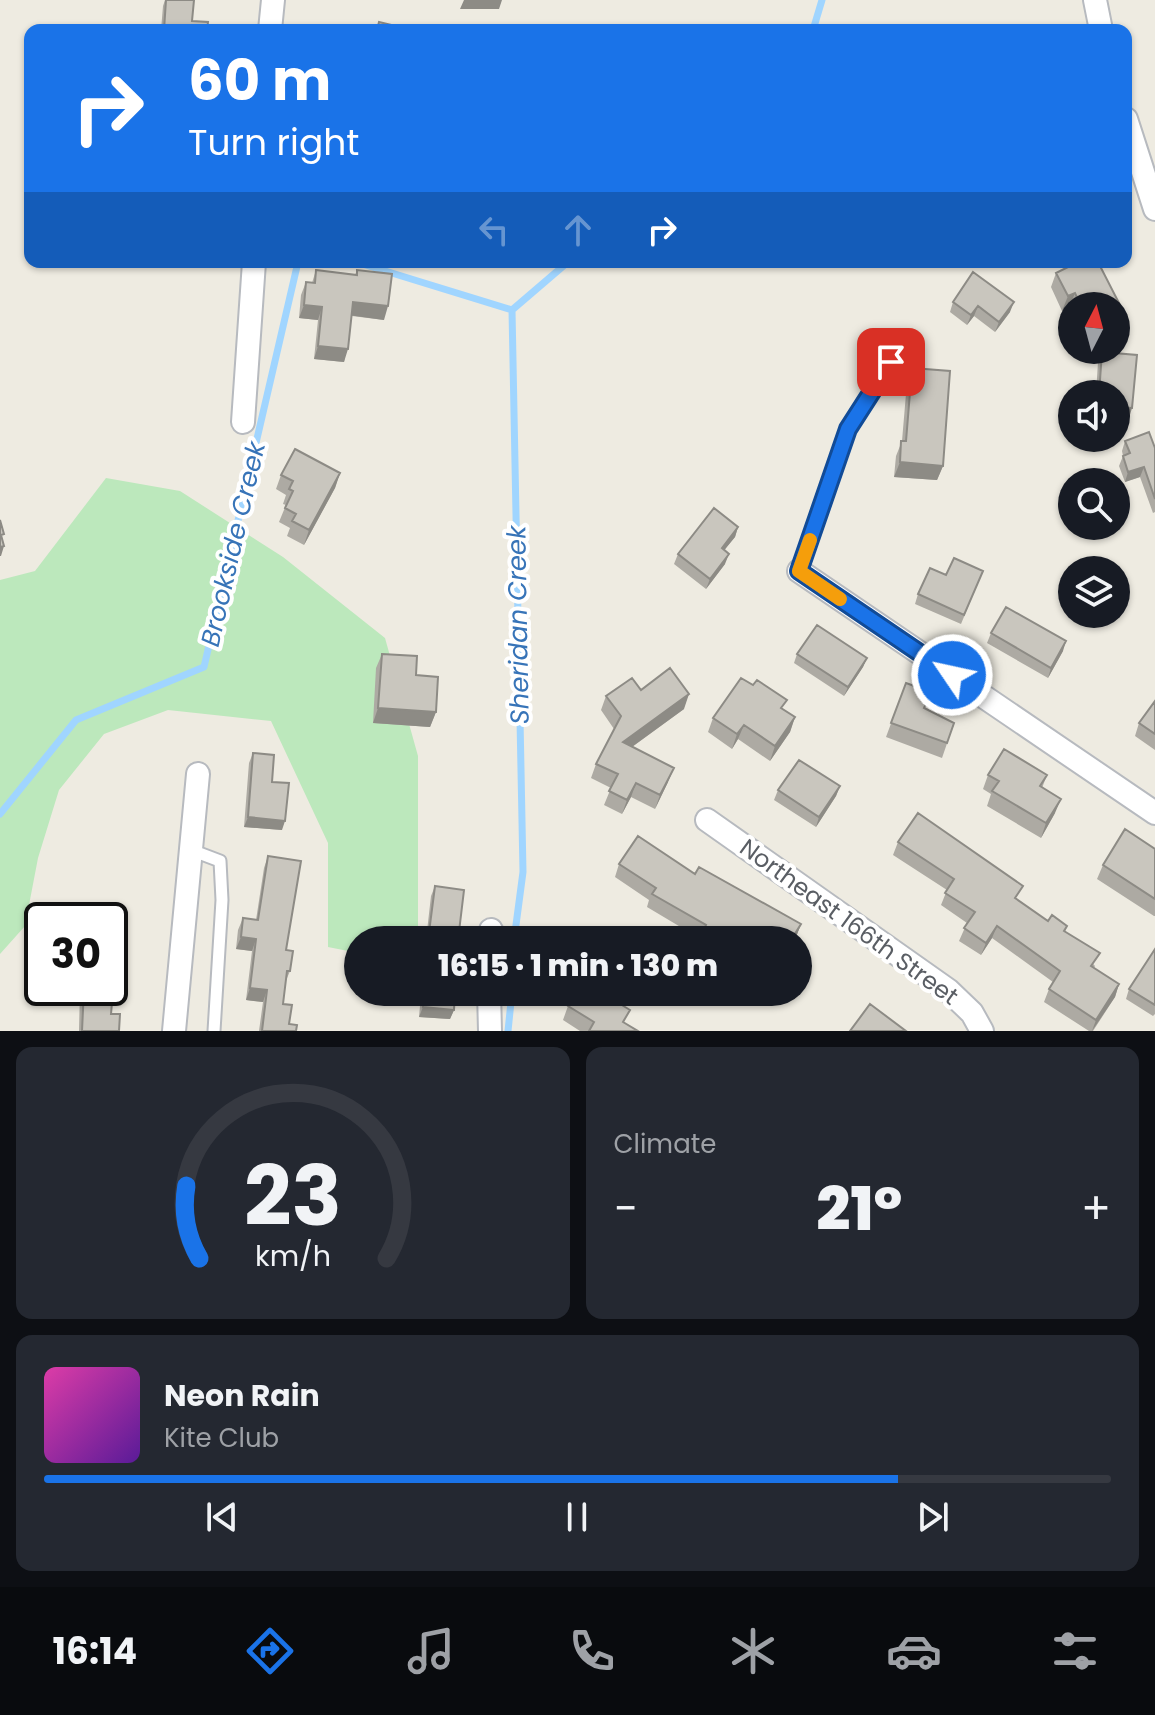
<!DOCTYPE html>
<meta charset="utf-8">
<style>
body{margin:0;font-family:Poppins,sans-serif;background:#242831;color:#f1f3f6;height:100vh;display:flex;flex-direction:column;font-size:30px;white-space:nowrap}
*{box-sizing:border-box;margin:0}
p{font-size:26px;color:#9ea1a6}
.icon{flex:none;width:44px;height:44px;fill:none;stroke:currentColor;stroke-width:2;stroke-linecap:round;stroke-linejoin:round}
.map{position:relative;height:1031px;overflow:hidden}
.side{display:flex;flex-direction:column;gap:16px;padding:16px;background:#0d0f14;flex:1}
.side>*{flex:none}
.banner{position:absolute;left:24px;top:24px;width:1108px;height:244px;border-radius:16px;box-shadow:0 2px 6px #0004;background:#1a73e8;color:#fff;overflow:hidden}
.needle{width:52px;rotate:6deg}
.buttons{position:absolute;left:1058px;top:292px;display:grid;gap:16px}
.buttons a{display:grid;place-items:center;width:72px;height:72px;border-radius:50%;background:#171b24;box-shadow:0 2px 6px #0004;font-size:40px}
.speed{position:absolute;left:24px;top:902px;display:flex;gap:16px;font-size:40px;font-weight:700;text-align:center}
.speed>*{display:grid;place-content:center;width:104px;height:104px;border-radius:50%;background:#171b24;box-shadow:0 2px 6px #0004;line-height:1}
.speed .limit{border:4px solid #111;border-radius:12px;background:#fff;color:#111}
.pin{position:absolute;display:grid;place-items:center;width:68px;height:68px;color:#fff;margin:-34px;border-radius:16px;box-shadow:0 4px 12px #0006}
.me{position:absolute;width:88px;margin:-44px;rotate:304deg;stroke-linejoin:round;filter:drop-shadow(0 0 6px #0008)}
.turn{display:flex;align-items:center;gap:28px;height:168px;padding:0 32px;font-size:36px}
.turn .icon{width:104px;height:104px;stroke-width:2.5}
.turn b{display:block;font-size:56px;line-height:68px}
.lanes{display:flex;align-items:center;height:76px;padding:0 32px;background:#0003;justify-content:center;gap:40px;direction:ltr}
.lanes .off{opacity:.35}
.big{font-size:60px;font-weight:800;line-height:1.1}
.side .widget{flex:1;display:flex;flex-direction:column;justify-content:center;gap:12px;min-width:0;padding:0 28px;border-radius:16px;background:#242831}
.side .dial{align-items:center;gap:0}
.dial svg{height:208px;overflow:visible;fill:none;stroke:#363941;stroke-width:7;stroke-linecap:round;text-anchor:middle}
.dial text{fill:#f1f3f6;stroke:none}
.song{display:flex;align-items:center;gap:24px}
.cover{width:96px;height:96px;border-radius:12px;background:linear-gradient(135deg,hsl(320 70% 55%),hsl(270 70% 35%))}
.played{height:8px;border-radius:4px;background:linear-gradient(90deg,#1a73e8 80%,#363941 80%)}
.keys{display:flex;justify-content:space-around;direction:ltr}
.heat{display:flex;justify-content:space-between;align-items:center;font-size:44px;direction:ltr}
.side .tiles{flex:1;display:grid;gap:16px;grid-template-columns:1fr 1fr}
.widget:last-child{grid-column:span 2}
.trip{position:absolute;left:344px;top:926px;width:468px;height:80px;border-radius:40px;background:#171b24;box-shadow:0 2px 6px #0004;font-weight:800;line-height:80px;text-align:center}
.tab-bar{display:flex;height:128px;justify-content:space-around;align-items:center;background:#090b0e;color:#9ea1a6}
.tab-bar .icon{width:56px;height:56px}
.tab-bar .selected{color:#1a73e8}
.tab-bar b{font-size:36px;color:#f1f3f6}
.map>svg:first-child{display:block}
.green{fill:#bce8bc}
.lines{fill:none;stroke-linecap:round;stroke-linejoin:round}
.stream{stroke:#a0d5ff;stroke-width:7}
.lane-casing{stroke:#b7babf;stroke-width:15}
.street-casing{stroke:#b7babf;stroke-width:26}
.lane{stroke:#fff;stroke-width:11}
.street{stroke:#fff;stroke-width:22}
.wall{fill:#adaaa3}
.shaded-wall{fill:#8d8b85}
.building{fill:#c9c6be;stroke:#8d8b85;stroke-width:2}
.route-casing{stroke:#114b97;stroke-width:20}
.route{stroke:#1a73e8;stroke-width:14}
.slow{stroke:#f59e0b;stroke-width:14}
.labels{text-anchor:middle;stroke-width:8;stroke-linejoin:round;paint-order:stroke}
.street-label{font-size:24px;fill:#5a5e64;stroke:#fff}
.water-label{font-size:26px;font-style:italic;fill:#3774b8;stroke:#fff}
</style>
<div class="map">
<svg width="1155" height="1031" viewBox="0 0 1155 1031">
<rect width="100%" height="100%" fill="#eeebe1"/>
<!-- green -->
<path class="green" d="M 106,478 L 180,491 L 283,557 L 385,638 L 418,756 L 418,940 L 358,940 L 358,953 L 328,947 L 328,843 L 271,721 L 168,710 L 104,734 L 59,790 L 38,858 L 25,926 L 0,954 L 0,580 L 35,571 Z"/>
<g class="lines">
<!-- stream -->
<path class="stream" d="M 813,30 L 822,0
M 356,262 L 512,310 L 568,262
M 512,310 L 523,872 L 514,940
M 0,814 L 76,720 L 204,667 L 298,262
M 508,1031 L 512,992"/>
<!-- lane casing -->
<g class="lane-casing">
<path id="lane" d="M 799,571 L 848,429 L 905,340
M 191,850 L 220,861 L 222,900 L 214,1031"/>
</g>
<!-- street casing -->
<g class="street-casing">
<path id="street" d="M 1095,0 L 1101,30
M 270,30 L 273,0
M 1126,119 L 1155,209
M 243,422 L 254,262
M 799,571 L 1155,813
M 707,820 L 948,990 L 972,1013 L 982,1031
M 490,940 L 491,930
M 489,992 L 490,1031
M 174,1031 L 198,774"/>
</g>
<!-- lane -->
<use href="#lane" class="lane"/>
<!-- street -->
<use href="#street" class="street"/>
</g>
<!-- wall -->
<path class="wall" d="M 165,0 L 194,0 L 192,21 L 207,30 L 161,30 L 163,6 Z
M 316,270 L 355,275 L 357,270 L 384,320 L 352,316 L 344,362 L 314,359 L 318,320 L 299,318 L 301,295 L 306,282 L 312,283 Z
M 1056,273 L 1116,306 L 1072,306 L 1072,313 L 1069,308 L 1062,311 L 1051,287 Z
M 953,302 L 1010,312 L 995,332 L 974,316 L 967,325 L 950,312 Z
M 1102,352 L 1129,418 L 1116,417 L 1116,394 L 1096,394 L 1098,362 Z
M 912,368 L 943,466 L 937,480 L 894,477 L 896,456 L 902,441 L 907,382 Z
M 1125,441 L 1155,448 L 1155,512 L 1153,513 L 1140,477 L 1125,482 L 1119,466 L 1123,456 L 1122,451 Z
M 340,473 L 335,488 L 304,545 L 287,536 L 290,528 L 279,522 L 286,505 L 283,504 L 286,495 L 276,489 L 281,475 Z
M 738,527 L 735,537 L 724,550 L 725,564 L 706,589 L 674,564 L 678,554 Z
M 983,571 L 961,624 L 915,604 L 918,594 L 946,575 Z
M 991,633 L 1063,651 L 1048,678 L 987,643 Z
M 382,654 L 416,675 L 436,712 L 430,727 L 373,723 L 376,668 Z
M 797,654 L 867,658 L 863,667 L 844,696 L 794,663 Z
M 906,683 L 925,708 L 954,723 L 942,758 L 886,737 Z
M 641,690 L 684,709 L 632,747 L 668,782 L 655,809 L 631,797 L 622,814 L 604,805 L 611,788 L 591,778 L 596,764 L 614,729 L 601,710 L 606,696 Z
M 1155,701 L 1155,750 L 1135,736 L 1139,723 Z
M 784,710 L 795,717 L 790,732 L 770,761 L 738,739 L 732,749 L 708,732 L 713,718 Z
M 253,753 L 272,782 L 282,830 L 244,827 L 249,763 Z
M 988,775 L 1047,775 L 1042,788 L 1055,813 L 1041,838 L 987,806 L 991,794 L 983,789 Z
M 840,786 L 836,796 L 816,827 L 774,800 L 778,790 Z
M 898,842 L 1018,900 L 1048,921 L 1067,926 L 1065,932 L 1095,966 L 1094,968 L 1119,984 L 1115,997 L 1093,1031 L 1089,1031 L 1044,1002 L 1049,989 L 1053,982 L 992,938 L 981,955 L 959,941 L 967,923 L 941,905 L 947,890 L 893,855 Z
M 1155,849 L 1155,916 L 1154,916 L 1097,879 L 1103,865 Z
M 268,856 L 290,971 L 285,983 L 283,1004 L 289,1024 L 296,1031 L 259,1031 L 263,1002 L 246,1000 L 252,951 L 236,949 L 238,930 L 243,918 L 256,920 L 264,868 Z
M 619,864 L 695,874 L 801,924 L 796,937 L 794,940 L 699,940 L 699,938 L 647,907 L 649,900 L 615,877 Z
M 435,886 L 458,940 L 426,940 L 431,896 Z
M 94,909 L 123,913 L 111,991 L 113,991 L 111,1014 L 120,1014 L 119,1031 L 79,1031 L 80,988 L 110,988 L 110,920 L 90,920 Z
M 1155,949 L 1155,1014 L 1153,1016 L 1126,999 L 1129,989 Z
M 406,992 L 455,992 L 454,1010 L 450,1019 L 419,1017 L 421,994 L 406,993 Z
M 615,1001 L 625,1024 L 638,1031 L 580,1031 L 563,1020 L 568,1006 Z"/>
<!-- shaded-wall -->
<path class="shaded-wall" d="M 464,0 L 502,0 L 499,9 L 460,9 Z
M 1075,293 L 1069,308 L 1062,311 L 1068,296 Z
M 353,302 L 388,306 L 384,320 L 348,315 Z
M 1014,302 L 1010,312 L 995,332 L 999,322 Z
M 304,305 L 322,307 L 318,320 L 299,318 Z
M 978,306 L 974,316 L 967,325 L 971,315 Z
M 318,346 L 348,349 L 344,362 L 314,359 Z
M 1116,407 L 1132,408 L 1129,418 L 1116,417 Z
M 900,462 L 943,466 L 937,480 L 894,477 Z
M 1144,467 L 1140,477 L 1125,482 L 1128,472 Z
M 340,473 L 335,488 L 304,545 L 309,530 Z
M 738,527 L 735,537 L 718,558 L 722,548 Z
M 4,546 L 1,556 L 0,556 L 0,547 Z
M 729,554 L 725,564 L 706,589 L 710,579 Z
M 1066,641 L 1063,651 L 1048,678 L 1051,668 Z
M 867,658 L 863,667 L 844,696 L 848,687 Z
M 689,694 L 684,709 L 618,757 L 623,742 Z
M 378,708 L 436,712 L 430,727 L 373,723 Z
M 795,717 L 790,732 L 770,761 L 775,746 Z
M 744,725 L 738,739 L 732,749 L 737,734 Z
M 674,768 L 668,782 L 655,809 L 660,795 Z
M 636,783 L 631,797 L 622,814 L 627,800 Z
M 840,786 L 836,796 L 816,827 L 819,817 Z
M 1061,799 L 1055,813 L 1041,838 L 1046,823 Z
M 248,817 L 285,821 L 282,830 L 244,827 Z
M 801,924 L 796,937 L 794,940 L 791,940 Z
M 997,926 L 992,938 L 981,955 L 986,943 Z
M 241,937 L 256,939 L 252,951 L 236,949 Z
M 1119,984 L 1115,997 L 1092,1031 L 1096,1020 Z
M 250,988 L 267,990 L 263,1002 L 246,1000 Z
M 406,992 L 422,992 L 421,994 L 406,993 Z
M 616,992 L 620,992 L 607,1014 L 612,999 Z
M 423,1007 L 454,1010 L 450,1019 L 419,1017 Z"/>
<!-- building -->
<path class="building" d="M 166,0 L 194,0 L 192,21 L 208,22 L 207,30 L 164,30 Z
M 379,22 L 412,30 L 377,30 Z
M 1078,262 L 1098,262 L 1120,305 L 1116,307 L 1116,306 L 1081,306 L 1075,293 L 1068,296 L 1056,273 Z
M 316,270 L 357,275 L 357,270 L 392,274 L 388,306 L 353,302 L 348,349 L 318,346 L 322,307 L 304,305 L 306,282 L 315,283 Z
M 973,272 L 1014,302 L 999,322 L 978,306 L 971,315 L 953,302 Z
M 1102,352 L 1137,355 L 1132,408 L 1116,407 L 1116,394 L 1099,394 Z
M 912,368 L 950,371 L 943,466 L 900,462 L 901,441 L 906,441 Z
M 1149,432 L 1155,448 L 1155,499 L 1144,467 L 1128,472 L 1123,456 L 1130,453 L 1125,441 Z
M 295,449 L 340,473 L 309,530 L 292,521 L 296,514 L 285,508 L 293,491 L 289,489 L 293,481 L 281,475 Z
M 714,508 L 738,527 L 722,548 L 729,554 L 710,579 L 678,554 Z
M 0,520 L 4,534 L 1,535 L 4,546 L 0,547 Z
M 954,558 L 983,571 L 964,615 L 918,594 L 930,568 L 946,575 Z
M 1006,607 L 1066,641 L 1051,668 L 991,633 Z
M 817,625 L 867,658 L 848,687 L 797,654 Z
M 382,654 L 417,656 L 416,675 L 438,677 L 436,712 L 378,708 Z
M 670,668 L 689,694 L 623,742 L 674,768 L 660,795 L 636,783 L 627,800 L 609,791 L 618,774 L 596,764 L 621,716 L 606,696 L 632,678 L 641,690 Z
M 741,678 L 753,685 L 757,680 L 787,700 L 781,708 L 795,717 L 775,746 L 744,725 L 737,734 L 713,718 Z
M 906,683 L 931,692 L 924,708 L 954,723 L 947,743 L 891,723 Z
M 1155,701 L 1155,734 L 1139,723 Z
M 1004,749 L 1047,775 L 1040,786 L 1061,799 L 1046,823 L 992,791 L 999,781 L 988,775 Z
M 253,753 L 274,755 L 272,782 L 289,783 L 285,821 L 248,817 Z
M 799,760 L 840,786 L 819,817 L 778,790 Z
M 918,813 L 1023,886 L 1015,898 L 1048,921 L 1052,915 L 1067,926 L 1064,931 L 1100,953 L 1091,966 L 1119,984 L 1096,1020 L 1049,989 L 1060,971 L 997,926 L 986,943 L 964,928 L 975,912 L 945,893 L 954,879 L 898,842 Z
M 1125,829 L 1155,849 L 1155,899 L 1103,865 Z
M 638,836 L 695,874 L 699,867 L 801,924 L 791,940 L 710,940 L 701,934 L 706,925 L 652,894 L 656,888 L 619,864 Z
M 268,856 L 301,861 L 286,950 L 293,951 L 290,971 L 287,971 L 283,1004 L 292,1005 L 289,1024 L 297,1025 L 296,1031 L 262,1031 L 267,990 L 250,988 L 256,939 L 241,937 L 243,918 L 258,920 Z
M 435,886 L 464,890 L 458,940 L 428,940 Z
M 94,909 L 123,913 L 111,991 L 113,991 L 111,1014 L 120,1014 L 119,1031 L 82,1031 L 84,988 L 110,988 L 110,920 L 92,920 Z
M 1155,949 L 1155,1005 L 1129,989 Z
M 798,952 L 802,955 L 798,962 Z
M 424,992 L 455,992 L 454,1010 L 423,1007 Z
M 576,992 L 616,992 L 612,999 L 630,1010 L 623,1022 L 638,1031 L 589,1031 L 594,1022 L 568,1006 Z
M 870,1004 L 906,1031 L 850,1031 Z"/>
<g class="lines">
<!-- route casing -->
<g class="route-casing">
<path id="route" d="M 891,362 L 848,429 L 799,571 L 952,675"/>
</g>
<!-- route -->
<use href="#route" class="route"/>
<!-- slow -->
<path class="slow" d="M 810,540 L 799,571 L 840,599"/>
</g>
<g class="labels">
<!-- street labels -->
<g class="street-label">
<text transform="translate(849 922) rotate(36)" y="8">Northeast 166th Street</text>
</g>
<!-- water labels -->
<g class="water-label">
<text transform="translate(233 544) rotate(-77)" y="9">Brookside Creek</text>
<text transform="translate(518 625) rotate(-91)" y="9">Sheridan Creek</text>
</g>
</g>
</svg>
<div class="buttons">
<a><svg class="needle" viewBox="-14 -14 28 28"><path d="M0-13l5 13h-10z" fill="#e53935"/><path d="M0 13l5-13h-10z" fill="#9ea1a6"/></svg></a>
<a><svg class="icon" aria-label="sound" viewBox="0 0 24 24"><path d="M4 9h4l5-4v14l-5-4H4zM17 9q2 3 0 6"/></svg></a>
<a><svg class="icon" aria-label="search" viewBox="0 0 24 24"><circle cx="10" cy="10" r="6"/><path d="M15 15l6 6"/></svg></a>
<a><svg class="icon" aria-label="layers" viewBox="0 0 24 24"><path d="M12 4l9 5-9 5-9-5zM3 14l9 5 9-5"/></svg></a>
</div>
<div class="speed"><div class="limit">30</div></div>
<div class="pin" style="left:891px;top:362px;background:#d93025"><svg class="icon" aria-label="arrive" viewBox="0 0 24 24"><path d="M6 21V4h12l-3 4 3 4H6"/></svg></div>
<svg class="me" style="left:952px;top:675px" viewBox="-20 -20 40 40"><circle r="17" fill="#1a73e8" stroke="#fff" stroke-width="3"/><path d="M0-11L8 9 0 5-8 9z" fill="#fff"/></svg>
<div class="trip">16:15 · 1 min · 130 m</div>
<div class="banner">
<div class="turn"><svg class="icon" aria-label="right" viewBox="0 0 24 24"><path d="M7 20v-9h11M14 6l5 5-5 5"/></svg><div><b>60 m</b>Turn right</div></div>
<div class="lanes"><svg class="icon off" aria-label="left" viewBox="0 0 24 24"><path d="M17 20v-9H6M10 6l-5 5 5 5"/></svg><svg class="icon off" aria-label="ahead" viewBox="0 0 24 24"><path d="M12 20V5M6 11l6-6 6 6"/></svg><svg class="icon" aria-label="right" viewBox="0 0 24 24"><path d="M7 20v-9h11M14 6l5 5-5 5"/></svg></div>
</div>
</div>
<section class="side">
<div class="tiles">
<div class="widget dial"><svg viewBox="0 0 100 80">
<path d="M14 69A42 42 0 1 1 86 69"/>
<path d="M14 69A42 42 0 0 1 9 41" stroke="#1a73e8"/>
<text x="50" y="56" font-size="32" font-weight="700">23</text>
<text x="50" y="72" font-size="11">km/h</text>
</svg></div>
<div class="widget"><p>Climate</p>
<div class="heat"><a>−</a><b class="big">21°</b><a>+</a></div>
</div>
<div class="widget">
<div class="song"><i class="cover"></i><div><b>Neon Rain</b><p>Kite Club</p></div></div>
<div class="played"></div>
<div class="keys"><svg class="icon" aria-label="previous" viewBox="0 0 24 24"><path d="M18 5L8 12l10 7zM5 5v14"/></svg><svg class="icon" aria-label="pause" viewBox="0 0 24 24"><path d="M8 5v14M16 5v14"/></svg><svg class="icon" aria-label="next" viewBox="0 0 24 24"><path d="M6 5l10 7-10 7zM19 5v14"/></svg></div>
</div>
</div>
</section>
<nav class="tab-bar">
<b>16:14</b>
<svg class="icon selected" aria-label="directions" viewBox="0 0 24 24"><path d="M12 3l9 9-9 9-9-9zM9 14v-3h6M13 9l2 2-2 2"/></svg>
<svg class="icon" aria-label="music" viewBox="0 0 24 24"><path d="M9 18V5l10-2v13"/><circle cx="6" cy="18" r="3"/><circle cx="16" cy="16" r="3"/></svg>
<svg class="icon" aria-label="phone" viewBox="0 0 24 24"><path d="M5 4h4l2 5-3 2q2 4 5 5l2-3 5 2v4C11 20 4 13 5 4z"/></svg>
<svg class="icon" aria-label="climate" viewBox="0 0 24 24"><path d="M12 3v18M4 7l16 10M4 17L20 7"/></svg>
<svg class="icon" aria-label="car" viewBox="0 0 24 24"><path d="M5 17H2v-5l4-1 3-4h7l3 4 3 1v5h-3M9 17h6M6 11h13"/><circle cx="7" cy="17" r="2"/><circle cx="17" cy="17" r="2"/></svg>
<svg class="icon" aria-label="filters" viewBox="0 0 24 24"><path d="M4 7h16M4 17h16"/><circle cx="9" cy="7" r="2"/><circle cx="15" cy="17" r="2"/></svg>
</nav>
